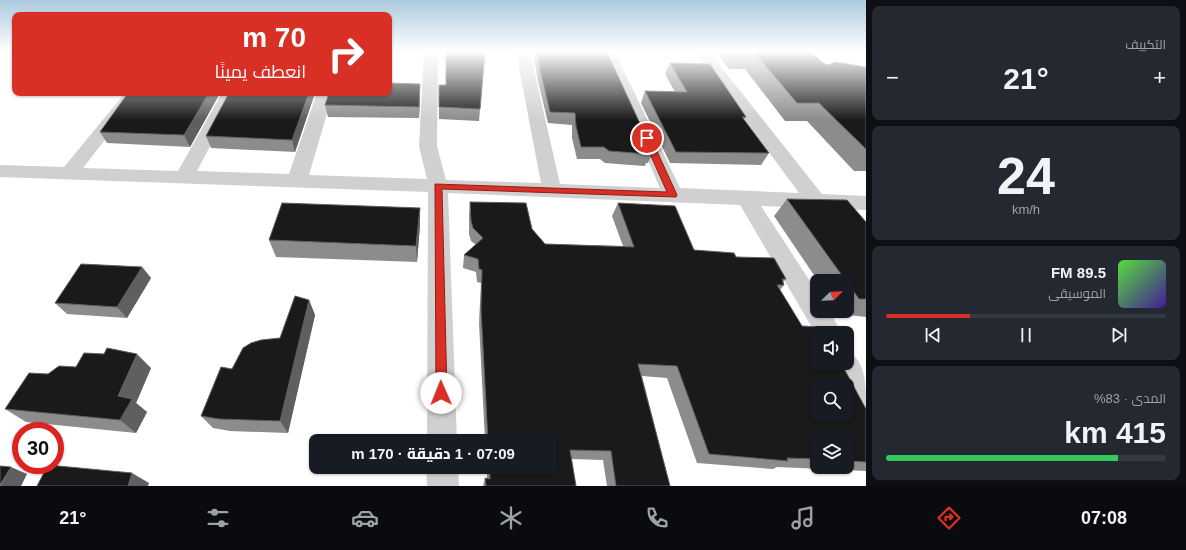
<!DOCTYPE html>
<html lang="ar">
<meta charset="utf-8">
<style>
body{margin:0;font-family:Arial,Cairo,sans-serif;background:#242831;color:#f1f3f6;direction:rtl;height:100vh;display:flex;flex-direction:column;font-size:15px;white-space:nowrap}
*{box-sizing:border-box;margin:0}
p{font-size:13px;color:#9ea1a6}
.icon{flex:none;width:22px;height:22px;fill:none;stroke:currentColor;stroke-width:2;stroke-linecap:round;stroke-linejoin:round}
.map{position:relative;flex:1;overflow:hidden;direction:ltr}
.details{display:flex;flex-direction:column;gap:6px;padding:6px;background:#0d0f14;width:320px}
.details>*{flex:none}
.guide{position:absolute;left:12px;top:12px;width:380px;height:84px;border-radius:8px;box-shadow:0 1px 3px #0004;direction:rtl;background:#d93025;color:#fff;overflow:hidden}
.needle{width:26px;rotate:67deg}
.tools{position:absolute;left:810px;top:274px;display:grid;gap:8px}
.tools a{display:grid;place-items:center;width:44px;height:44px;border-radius:8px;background:#171b24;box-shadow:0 1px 3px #0004;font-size:20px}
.speed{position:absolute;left:12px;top:422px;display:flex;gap:8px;font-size:20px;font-weight:700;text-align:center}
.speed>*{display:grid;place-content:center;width:52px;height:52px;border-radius:50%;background:#171b24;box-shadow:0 1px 3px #0004;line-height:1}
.speed .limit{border:6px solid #d22;background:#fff;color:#111}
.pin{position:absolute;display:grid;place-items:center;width:34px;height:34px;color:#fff;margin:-17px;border:2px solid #fff;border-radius:50%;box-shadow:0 1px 4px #0007}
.me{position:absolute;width:44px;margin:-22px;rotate:359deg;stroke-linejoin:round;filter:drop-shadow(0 0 3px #0008)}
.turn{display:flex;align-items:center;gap:14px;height:84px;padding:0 20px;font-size:18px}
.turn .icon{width:52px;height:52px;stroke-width:2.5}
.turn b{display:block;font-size:28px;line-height:34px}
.big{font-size:30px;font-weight:800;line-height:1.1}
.details .card{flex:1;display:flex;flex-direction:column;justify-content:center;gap:6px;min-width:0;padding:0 14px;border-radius:8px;background:#242831}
.details .dial{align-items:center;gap:0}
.dial b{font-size:52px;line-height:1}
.song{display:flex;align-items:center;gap:12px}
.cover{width:48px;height:48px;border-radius:6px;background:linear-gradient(135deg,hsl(110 70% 55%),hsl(260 70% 35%))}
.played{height:4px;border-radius:2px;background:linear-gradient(90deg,#d93025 30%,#363941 30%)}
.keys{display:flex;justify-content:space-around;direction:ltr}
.heat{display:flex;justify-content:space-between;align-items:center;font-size:22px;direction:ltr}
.charge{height:6px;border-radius:3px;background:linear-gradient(90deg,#34c759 83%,#363941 0)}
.trip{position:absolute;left:309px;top:434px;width:248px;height:40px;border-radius:8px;background:#171b24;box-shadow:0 1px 3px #0004;font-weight:800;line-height:40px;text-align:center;direction:rtl}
.tab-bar{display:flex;height:64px;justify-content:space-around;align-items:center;background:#090b0e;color:#9ea1a6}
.tab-bar .icon{width:28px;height:28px}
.tab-bar .current{color:#d93025}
.tab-bar b{font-size:18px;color:#f1f3f6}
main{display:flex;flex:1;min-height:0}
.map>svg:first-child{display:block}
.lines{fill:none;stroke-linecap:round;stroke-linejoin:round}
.minor{fill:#d0d0d0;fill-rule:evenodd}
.wall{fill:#8c8c8c;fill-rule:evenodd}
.shaded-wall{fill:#5f5f5f}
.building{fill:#1a1a1a;stroke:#5f5f5f;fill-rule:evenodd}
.route{fill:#d93025;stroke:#8d1f18}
</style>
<main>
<section class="details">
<div class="card"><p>التكييف</p>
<div class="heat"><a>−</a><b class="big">21°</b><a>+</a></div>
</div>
<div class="card dial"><b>24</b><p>km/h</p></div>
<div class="card">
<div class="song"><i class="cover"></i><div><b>89.5 FM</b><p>الموسيقى</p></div></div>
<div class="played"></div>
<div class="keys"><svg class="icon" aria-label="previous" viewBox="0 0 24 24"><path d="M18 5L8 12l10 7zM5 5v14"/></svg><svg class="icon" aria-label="pause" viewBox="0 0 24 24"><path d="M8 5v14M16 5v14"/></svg><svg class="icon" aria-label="next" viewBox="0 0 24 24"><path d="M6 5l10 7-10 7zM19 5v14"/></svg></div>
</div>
<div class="card"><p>المدى · 83%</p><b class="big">415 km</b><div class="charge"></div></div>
</section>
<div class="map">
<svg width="866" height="486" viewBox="0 0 866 486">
<rect width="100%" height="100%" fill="#fff"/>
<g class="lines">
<!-- minor -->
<path class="minor" d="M 424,52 L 438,52 L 437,146 L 446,180 L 541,183 L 516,52 L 530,52 L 560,184 L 660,188 L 601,52 L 615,52 L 680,188 L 799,193 L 695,52 L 709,52 L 822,194 L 866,196 L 866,210 L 761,206 L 817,292 L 817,311 L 829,311 L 842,333 L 817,333 L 817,336 L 740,205 L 448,193 L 457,441 L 427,441 L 428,192 L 0,177 L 0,165 L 64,167 L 125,93 L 141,93 L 83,168 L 178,171 L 222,93 L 238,93 L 197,171 L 289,174 L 317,93 L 333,93 L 309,175 L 427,179 L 419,146 Z
M 847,351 C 866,360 866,385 866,408 L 856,404 L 834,363 L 847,363 Z
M 426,467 L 458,467 L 459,486 L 427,486 Z"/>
</g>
<!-- wall -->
<path class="wall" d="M 485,52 L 479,121 L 439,119 L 439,85 L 446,85 Z
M 533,52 L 607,52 L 653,152 L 648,163 L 646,163 L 645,166 L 630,165 L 605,163 L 600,159 L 577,159 L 572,138 L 572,125 L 548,123 L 538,81 Z
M 716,52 L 811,52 L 823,63 L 829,65 L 866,67 L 866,171 L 854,171 L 807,121 L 785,121 L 745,69 L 729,69 Z
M 670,63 L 746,117 L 744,119 L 769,153 L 761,165 L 670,163 L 641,103 L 645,91 L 675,92 L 665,74 Z
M 420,84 L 420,96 L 419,118 L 328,117 L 325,105 Z
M 220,93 L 190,147 L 107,143 L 100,132 Z
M 315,93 L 295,152 L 211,148 L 206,136 Z
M 787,199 L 866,222 L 866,317 L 840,314 L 838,311 L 847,311 L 847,281 L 818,281 L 774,216 Z
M 470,202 L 532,229 L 545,244 L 623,246 L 612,216 L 618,203 L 694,250 L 736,257 L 786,279 L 783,282 L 784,285 L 780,290 L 802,326 L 855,389 L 866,409 L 866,471 L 777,467 L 773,469 L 697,463 L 667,378 L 642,376 L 670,486 L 607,486 L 603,460 L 571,459 L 576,486 L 483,486 L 485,478 L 487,479 L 487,467 L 550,467 L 550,441 L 485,441 L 479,323 L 481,283 L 477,282 L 476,272 L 463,268 L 464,255 L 476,245 L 471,241 L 469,234 L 469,215 ZM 817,437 L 847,437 L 847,467 L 817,467 Z
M 420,225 L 417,262 L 276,257 L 269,240 Z
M 142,267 L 151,278 L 127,318 L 67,314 L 55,303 Z
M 309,300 L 315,315 L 288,433 L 230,431 L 213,428 L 201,416 L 232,369 L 280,338 Z
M 76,367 L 151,368 L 136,403 L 147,412 L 136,433 L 26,422 L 5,409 L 48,374 Z"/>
<!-- shaded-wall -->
<path class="shaded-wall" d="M 420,84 L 420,96 L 419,118 L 419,107 Z
M 209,93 L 220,93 L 190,147 L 184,135 Z
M 309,93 L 315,93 L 295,152 L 292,140 Z
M 420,208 L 420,225 L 417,262 L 416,246 Z
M 142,267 L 151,278 L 127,318 L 117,307 Z
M 309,300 L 315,315 L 288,433 L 280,421 Z
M 137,354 L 151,368 L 136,403 L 147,412 L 136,433 L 120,420 L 118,396 Z
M 11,467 L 27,474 L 21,486 L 0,486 Z
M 132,473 L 149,483 L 148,486 L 128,486 Z"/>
<!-- building -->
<path class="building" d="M 446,52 L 485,52 L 480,109 L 439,107 L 439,85 L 446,85 Z
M 537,52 L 607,52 L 653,152 L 649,152 L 650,154 L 635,153 L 609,151 L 604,147 L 581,147 L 576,126 L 575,113 L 550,112 L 540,70 Z
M 738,52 L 811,52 L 823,63 L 829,65 L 835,62 L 866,67 L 866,149 L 819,103 L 797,103 L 754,52 Z
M 670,63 L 710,64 L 746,117 L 742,117 L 769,153 L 676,152 L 645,91 L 687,92 Z
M 389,83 L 420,84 L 419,107 L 325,105 L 329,93 L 389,93 Z
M 128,93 L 209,93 L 184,135 L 100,132 Z
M 229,93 L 309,93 L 292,140 L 206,136 Z
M 787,199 L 847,200 L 866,222 L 866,299 L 859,299 L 847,282 L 847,281 L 846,281 Z
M 470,202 L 526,203 L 532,229 L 545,244 L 634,247 L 618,203 L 675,206 L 694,250 L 734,253 L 736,257 L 774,258 L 786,279 L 782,279 L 784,285 L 777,285 L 802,326 L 821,327 L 825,333 L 817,333 L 817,363 L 841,363 L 866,409 L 866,462 L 847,461 L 847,437 L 817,437 L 817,459 L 787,458 L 788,461 L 709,454 L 677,366 L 638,364 L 670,486 L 616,486 L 611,451 L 570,450 L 576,486 L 486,486 L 485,478 L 490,479 L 490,467 L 550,467 L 550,441 L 488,441 L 481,310 L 482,270 L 479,269 L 478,259 L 464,255 L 483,238 L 473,228 L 471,221 ZM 817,385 L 847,385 L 847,415 L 817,415 Z
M 282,203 L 420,208 L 416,246 L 269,240 Z
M 81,264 L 142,267 L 117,307 L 55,303 Z
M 295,296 L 309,300 L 280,421 L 219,419 L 201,416 L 221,367 L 232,369 L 243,348 L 251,343 L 261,340 L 280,338 Z
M 107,348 L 137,354 L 118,396 L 132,399 L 120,420 L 5,409 L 29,373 L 48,374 L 59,366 L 76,367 L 84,353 L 104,354 Z
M 48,465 L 132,473 L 128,486 L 37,486 Z
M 0,466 L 11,467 L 0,485 Z"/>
<!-- sky -->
<linearGradient id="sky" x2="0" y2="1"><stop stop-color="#abcade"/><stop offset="0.43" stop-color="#fff"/><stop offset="1" stop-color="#fff" stop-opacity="0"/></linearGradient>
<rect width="866" height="120" fill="url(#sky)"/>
<!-- route -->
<path class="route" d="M 647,135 L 651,138 L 677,195 L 676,197 L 442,189 L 447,393 L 446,397 L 441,399 L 437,397 L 436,393 L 435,184 L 667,192 L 643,138 Z"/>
</svg>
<div class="tools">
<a><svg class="needle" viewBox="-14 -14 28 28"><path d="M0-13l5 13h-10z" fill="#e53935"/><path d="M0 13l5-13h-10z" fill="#9ea1a6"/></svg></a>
<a><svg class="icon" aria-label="sound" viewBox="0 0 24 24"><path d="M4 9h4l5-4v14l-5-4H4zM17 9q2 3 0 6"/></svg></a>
<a><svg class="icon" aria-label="search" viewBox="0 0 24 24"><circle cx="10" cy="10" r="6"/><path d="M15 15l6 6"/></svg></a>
<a><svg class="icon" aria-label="layers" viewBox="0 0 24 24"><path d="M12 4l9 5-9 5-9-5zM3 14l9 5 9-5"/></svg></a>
</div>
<div class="speed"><div class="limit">30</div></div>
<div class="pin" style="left:647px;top:138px;background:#d93025"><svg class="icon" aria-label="arrive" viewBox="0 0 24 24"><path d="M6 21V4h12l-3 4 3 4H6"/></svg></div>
<svg class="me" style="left:441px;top:393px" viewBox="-20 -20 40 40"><circle r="19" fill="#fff"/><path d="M0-13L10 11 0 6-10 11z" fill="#d93025"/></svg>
<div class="trip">07:09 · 1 دقيقة · 170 m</div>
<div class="guide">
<div class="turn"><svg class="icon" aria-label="right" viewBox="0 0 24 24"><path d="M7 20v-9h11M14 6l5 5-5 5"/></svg><div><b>70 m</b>انعطف يمينًا</div></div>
</div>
</div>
</main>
<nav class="tab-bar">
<b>07:08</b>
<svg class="icon current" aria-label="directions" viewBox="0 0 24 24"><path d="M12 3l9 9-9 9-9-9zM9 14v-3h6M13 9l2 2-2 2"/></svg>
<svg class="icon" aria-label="music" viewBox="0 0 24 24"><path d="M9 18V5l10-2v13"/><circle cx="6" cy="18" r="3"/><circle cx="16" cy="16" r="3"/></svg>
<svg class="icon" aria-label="phone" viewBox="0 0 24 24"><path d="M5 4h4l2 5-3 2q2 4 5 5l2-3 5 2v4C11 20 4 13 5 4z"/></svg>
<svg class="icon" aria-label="climate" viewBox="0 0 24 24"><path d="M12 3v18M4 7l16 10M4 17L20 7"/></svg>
<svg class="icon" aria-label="car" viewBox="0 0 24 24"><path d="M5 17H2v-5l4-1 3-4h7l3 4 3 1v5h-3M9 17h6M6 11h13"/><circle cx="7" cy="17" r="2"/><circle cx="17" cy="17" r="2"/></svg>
<svg class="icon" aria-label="filters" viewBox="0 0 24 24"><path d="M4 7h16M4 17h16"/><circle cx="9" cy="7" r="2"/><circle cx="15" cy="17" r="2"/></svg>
<b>21°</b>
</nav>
